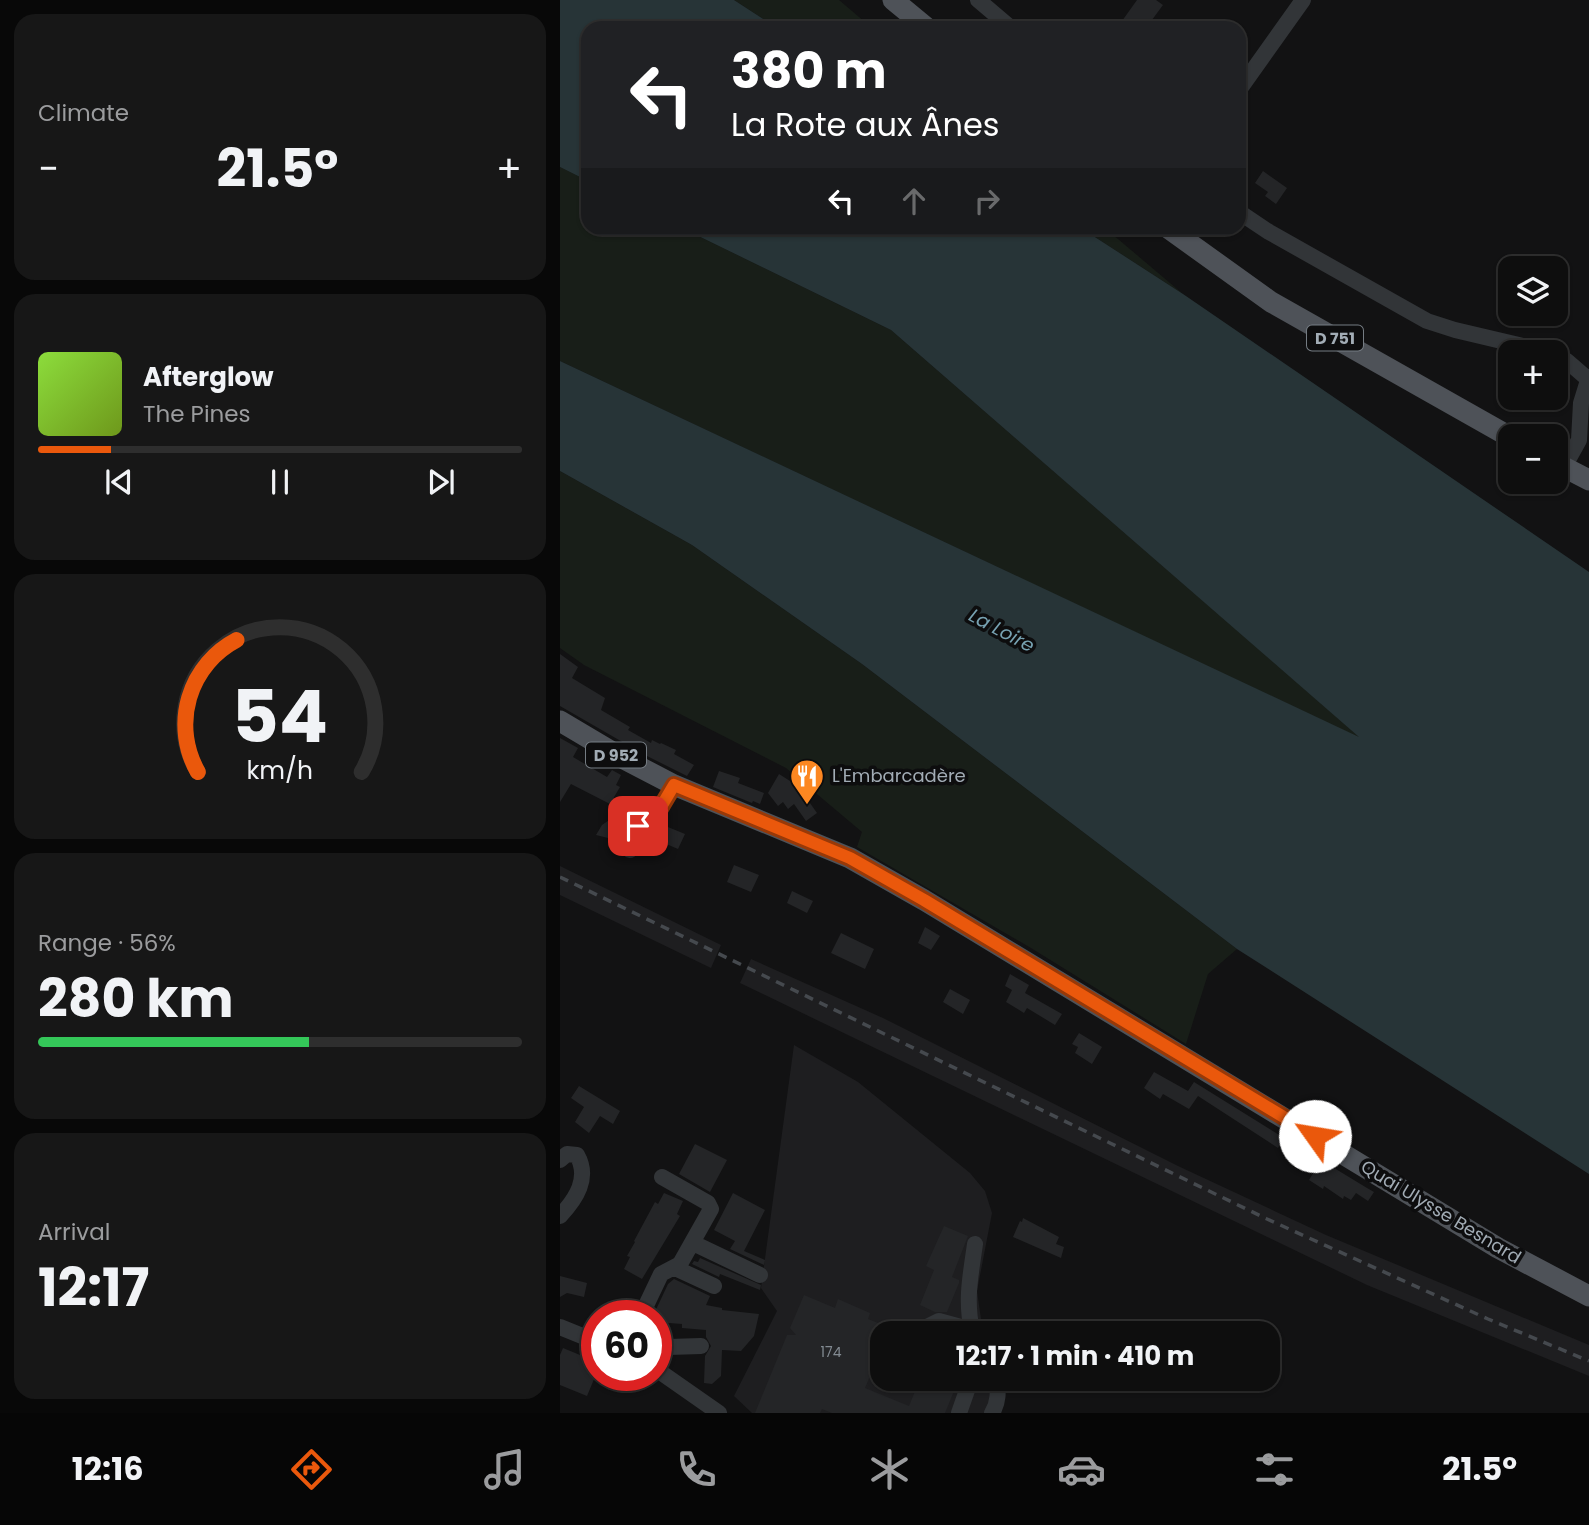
<!DOCTYPE html>
<meta charset="utf-8">
<style>
body{margin:0;font-family:Poppins,sans-serif;background:#171717;color:#f1f3f6;height:100vh;display:flex;flex-direction:column;font-size:26px;white-space:nowrap}
*{box-sizing:border-box;margin:0}
p{font-size:23px;color:#9b9c9e}
.icon{flex:none;width:38px;height:38px;fill:none;stroke:currentColor;stroke-width:2;stroke-linecap:round;stroke-linejoin:round}
.map{position:relative;flex:1;overflow:hidden}
.details{display:flex;flex-direction:column;gap:14px;padding:14px;background:#080808;width:560px}
.details>*{flex:none}
.hud{position:absolute;left:21px;top:21px;width:665px;height:214px;border-radius:21px;box-shadow:0 2px 5px #0004,0 0 0 2px #2e2e2e;background:#202124;color:#fff;overflow:hidden}
.controls{position:absolute;left:938px;top:256px;display:grid;gap:14px}
.controls a{display:grid;place-items:center;width:70px;height:70px;border-radius:14px;background:#0e0e0e;box-shadow:0 2px 5px #0004,0 0 0 2px #2e2e2e;font-size:35px}
.speed{position:absolute;left:21px;top:1300px;display:flex;gap:14px;font-size:35px;font-weight:700;text-align:center}
.speed>*{display:grid;place-content:center;width:91px;height:91px;border-radius:50%;background:#0e0e0e;box-shadow:0 2px 5px #0004,0 0 0 2px #2e2e2e;line-height:1}
.speed .limit{border:10px solid #d22;background:#fff;color:#111}
.pin{position:absolute;display:grid;place-items:center;width:60px;height:60px;color:#fff;margin:-30px;border-radius:14px;box-shadow:0 4px 10px #0006}
.me{position:absolute;width:77px;margin:-38px;rotate:302deg;stroke-linejoin:round;filter:drop-shadow(0 0 5px #0008)}
.turn{display:flex;align-items:center;gap:24px;height:147px;padding:0 35px;font-size:32px}
.turn .icon{width:91px;height:91px;stroke-width:2.5}
.turn b{display:block;font-size:49px;line-height:60px}
.lanes{display:flex;align-items:center;height:66px;padding:0 35px;background:#0003;justify-content:center;gap:35px;direction:ltr}
.lanes .off{opacity:.35}
.big{font-size:52px;font-weight:700;line-height:1.1}
.details .card{flex:1;display:flex;flex-direction:column;justify-content:center;gap:10px;min-width:0;padding:0 24px;border-radius:21px;background:#171717}
.details .dial{align-items:center;gap:0}
.dial svg{height:182px;overflow:visible;fill:none;stroke:#2e2e2e;stroke-width:7;stroke-linecap:round;text-anchor:middle}
.dial text{fill:#f1f3f6;stroke:none}
.song{display:flex;align-items:center;gap:21px}
.cover{width:84px;height:84px;border-radius:10px;background:linear-gradient(135deg,hsl(90 70% 55%),hsl(80 70% 35%))}
.played{height:7px;border-radius:4px;background:linear-gradient(90deg,#ea580c 15%,#2e2e2e 15%)}
.keys{display:flex;justify-content:space-around;direction:ltr}
.heat{display:flex;justify-content:space-between;align-items:center;font-size:38px;direction:ltr}
.charge{height:10px;border-radius:5px;background:linear-gradient(90deg,#34c759 56%,#2e2e2e 0)}
.trip{position:absolute;left:310px;top:1321px;width:410px;height:70px;border-radius:21px;background:#0e0e0e;box-shadow:0 2px 5px #0004,0 0 0 2px #2e2e2e;font-weight:700;line-height:70px;text-align:center}
.menu{display:flex;height:112px;justify-content:space-around;align-items:center;background:#060606;color:#9b9c9e}
.menu .icon{width:49px;height:49px}
.menu .on{color:#ea580c}
.menu b{font-size:32px;color:#f1f3f6}
main{display:flex;flex:1;min-height:0}
.map>svg:first-child{display:block}
.built{fill:#1e1e20}
.green{fill:#181e18}
.water{fill:#273437}
.building{fill:#242527}
.lines{fill:none;stroke-linecap:round;stroke-linejoin:round}
.minor{stroke:#323538;stroke-width:16}
.major{stroke:#4e5258;stroke-width:21}
.rail{stroke:#45494e;stroke-width:3.5;stroke-dasharray:9 7;stroke-linecap:butt}
.route-casing{stroke:#983908;stroke-width:18}
.route{stroke:#ea580c;stroke-width:12}
.labels{text-anchor:middle;stroke-width:7;stroke-linejoin:round;paint-order:stroke}
.number-label{font-size:14px;fill:#828a91}
.shield{fill:#0d0d0e;stroke:#757c83;stroke-width:2}
.shield-label{font-size:16px;font-weight:bold;fill:#a2acb5}
.poi-label{font-size:18px;fill:#a2acb5;stroke:#0d0d0e;text-anchor:start}
.street-label{font-size:18px;fill:#a2acb5;stroke:#0d0d0e}
.water-label{font-size:19px;font-style:italic;fill:#77a2b2;stroke:#0d0d0e}
</style>
<main>
<section class="details">
<div class="card"><p>Climate</p>
<div class="heat"><a>−</a><b class="big">21.5°</b><a>+</a></div>
</div>
<div class="card">
<div class="song"><i class="cover"></i><div><b>Afterglow</b><p>The Pines</p></div></div>
<div class="played"></div>
<div class="keys"><svg class="icon" aria-label="previous" viewBox="0 0 24 24"><path d="M18 5L8 12l10 7zM5 5v14"/></svg><svg class="icon" aria-label="pause" viewBox="0 0 24 24"><path d="M8 5v14M16 5v14"/></svg><svg class="icon" aria-label="next" viewBox="0 0 24 24"><path d="M6 5l10 7-10 7zM19 5v14"/></svg></div>
</div>
<div class="card dial"><svg viewBox="0 0 100 80">
<path d="M14 69A42 42 0 1 1 86 69"/>
<path d="M14 69A42 42 0 0 1 31 11" stroke="#ea580c"/>
<text x="50" y="56" font-size="32" font-weight="700">54</text>
<text x="50" y="72" font-size="11">km/h</text>
</svg></div>
<div class="card"><p>Range · 56%</p><b class="big">280 km</b><div class="charge"></div></div>
<div class="card"><p>Arrival</p><b class="big">12:17</b></div>
</section>
<div class="map">
<svg width="1029" height="1413" viewBox="0 0 1029 1413">
<rect width="100%" height="100%" fill="#121213"/>
<!-- built -->
<path class="built" d="M 0,866 L 161,945 L 151,968 L 0,895 Z
M 191,959 L 323,1018 L 618,1166 L 766,1235 L 1029,1345 L 1029,1376 L 807,1285 L 180,983 Z
M 234,1045 L 298,1082 L 410,1173 L 425,1191 L 432,1213 L 417,1291 L 423,1333 L 322,1334 L 322,1379 L 431,1379 L 434,1393 L 426,1413 L 192,1413 L 174,1396 L 217,1311 L 201,1288 Z"/>
<!-- green -->
<path class="green" d="M 174,0 L 279,0 L 312,28 L 217,28 Z
M 0,167 L 28,181 L 28,228 L 122,228 L 331,330 L 802,739 L 0,361 Z
M 521,228 L 545,228 L 623,294 Z
M 0,471 L 132,545 L 302,664 L 677,949 L 648,974 L 626,1044 L 471,948 L 297,847 L 302,832 L 226,768 L 24,665 L 0,648 Z"/>
<!-- water -->
<path class="water" d="M 0,0 L 174,0 L 217,28 L 28,28 L 28,181 L 0,167 Z
M 122,228 L 521,228 L 623,294 L 1029,572 L 1029,1174 L 677,949 L 302,664 L 132,545 L 0,471 L 0,361 L 799,737 L 331,330 Z"/>
<!-- building -->
<path class="building" d="M 577,0 L 596,0 L 603,5 L 586,28 L 557,28 Z
M 703,171 L 727,188 L 716,204 L 705,196 L 708,192 L 695,183 Z
M 0,654 L 18,667 L 12,678 L 45,698 L 41,710 L 70,727 L 68,730 L 91,743 L 92,740 L 100,744 L 101,743 L 116,750 L 114,754 L 134,765 L 127,776 L 85,755 L 0,706 Z
M 0,738 L 18,748 L 13,757 L 47,777 L 52,770 L 61,775 L 56,785 L 60,787 L 50,804 L 11,784 L 0,802 Z
M 159,771 L 180,778 L 178,783 L 204,793 L 200,804 L 193,801 L 192,803 L 153,787 Z
M 219,774 L 249,793 L 245,796 L 257,813 L 246,821 L 234,804 L 228,809 L 223,802 L 218,806 L 208,793 Z
M 77,801 L 83,810 L 64,824 L 52,839 L 36,835 L 42,825 Z
M 103,825 L 125,834 L 118,849 L 97,840 Z
M 174,865 L 199,875 L 191,892 L 167,882 Z
M 232,891 L 253,901 L 247,913 L 227,903 Z
M 365,927 L 380,936 L 371,950 L 358,943 Z
M 281,933 L 314,949 L 305,969 L 271,953 Z
M 450,974 L 469,985 L 465,993 L 502,1014 L 495,1025 L 467,1008 L 464,1013 L 446,1002 L 452,990 L 445,986 Z
M 390,989 L 410,1000 L 403,1014 L 383,1002 Z
M 519,1033 L 542,1047 L 532,1064 L 515,1053 L 518,1047 L 512,1044 Z
M 594,1072 L 628,1091 L 634,1082 L 724,1138 L 718,1148 L 638,1096 L 629,1109 L 603,1094 L 600,1099 L 584,1088 Z
M 19,1086 L 60,1111 L 53,1124 L 40,1116 L 29,1133 L 15,1122 L 24,1107 L 11,1098 Z
M 135,1144 L 167,1160 L 150,1192 L 119,1174 Z
M 761,1160 L 807,1188 L 814,1192 L 808,1201 L 796,1193 L 791,1200 L 784,1196 L 783,1199 L 764,1186 L 763,1189 L 749,1180 Z
M 104,1193 L 123,1201 L 117,1214 L 120,1216 L 82,1279 L 64,1269 L 70,1257 L 67,1256 L 75,1242 L 74,1241 L 95,1202 L 98,1204 Z
M 173,1193 L 205,1210 L 184,1251 L 205,1260 L 204,1265 L 170,1249 L 175,1241 L 154,1230 Z
M 463,1218 L 499,1237 L 496,1244 L 504,1247 L 501,1258 L 453,1237 L 460,1221 L 462,1222 Z
M 384,1226 L 408,1236 L 392,1277 L 399,1280 L 399,1283 L 387,1312 L 375,1312 L 360,1305 L 374,1270 L 366,1266 Z
M 140,1258 L 201,1285 L 200,1290 L 160,1274 L 159,1277 L 132,1264 L 134,1261 L 138,1262 Z
M 0,1276 L 27,1283 L 24,1297 L 7,1293 L 0,1297 Z
M 114,1279 L 150,1296 L 146,1305 L 162,1308 L 162,1310 L 199,1314 L 194,1336 L 181,1351 L 162,1350 L 161,1376 L 152,1384 L 144,1383 L 145,1356 L 151,1346 L 146,1337 L 146,1330 L 122,1328 L 122,1324 L 96,1322 L 96,1316 L 93,1316 L 108,1284 Z
M 244,1295 L 275,1308 L 278,1299 L 310,1313 L 308,1319 L 343,1333 L 322,1334 L 322,1348 L 305,1388 L 349,1406 L 360,1379 L 399,1379 L 385,1413 L 272,1413 L 262,1409 L 260,1413 L 195,1413 L 227,1335 L 236,1335 L 230,1328 Z
M 3,1348 L 37,1362 L 37,1372 L 27,1396 L 0,1385 L 0,1355 Z"/>
<g class="lines">
<!-- minor -->
<path class="minor" d="M 418,0 L 451,28
M 679,90 L 743,0
M 679,212 L 709,232 L 867,321 L 895,330 L 988,352
M 996,355 L 1007,361 L 1029,380
M 1004,467 L 1019,440 L 1021,403 L 1029,377
M 70,850 L 68,847 L 67,837 L 78,826 L 98,812 L 114,785
M 0,1160 L 7,1154 L 17,1155 C 30,1178 16,1199 0,1216
M 133,1243 L 200,1275
M 115,1268 L 154,1286
M 81,1316 L 101,1274 L 120,1264 L 151,1209 L 148,1203 L 102,1177
M 0,1327 L 37,1342
M 412,1330 C 405,1300 411,1273 415,1244
M 353,1334 L 379,1321 L 412,1330 L 413,1334
M 96,1362 L 105,1348 L 109,1347 L 141,1346
M 96,1369 L 159,1413
M 399,1413 L 411,1379
M 432,1413 C 439,1402 438,1391 437,1379"/>
<!-- major -->
<path class="major" d="M 333,0 L 367,28
M 608,228 L 711,302 L 950,437
M 996,463 L 1029,480
M 0,721 L 64,759 L 114,785 L 290,858 L 364,900 L 938,1248 L 1029,1296"/>
<!-- rail -->
<path class="rail" d="M 0,877 L 707,1219 L 928,1319 L 1029,1361"/>
</g>
<g class="lines">
<!-- route casing -->
<g class="route-casing">
<path id="route" d="M 78,826 L 98,812 L 114,785 L 290,858 L 364,900 L 755,1136"/>
</g>
<!-- route -->
<use href="#route" class="route"/>
</g>
<!-- icons -->
<defs>
<g id="restaurant-pin" transform="scale(1.75)"><path d="M0 17L-7.5 6A9.5 9.5 0 1 1 7.5 6Z" fill="#fc8721" stroke="#0d0d0e"/><path d="M-5-6h1v4h1v-4h1v4h1v-4h1v5L-1.5 .5V6h-2V.5L-5-1ZM5-6V6H3V1.5H1.5Q1.5-4 5-6Z" fill="#fff"/></g>
</defs>
<g fill-rule="evenodd">
<use href="#restaurant-pin" x="247" y="776"/>
</g>
<g class="labels">
<!-- number labels -->
<g class="number-label">
<text x="271" y="1357">174</text>
</g>
<!-- shield labels -->
<g class="shield">
<rect x="747" y="325.5" width="56" height="25" rx="5"/>
<rect x="26" y="742.5" width="60" height="25" rx="5"/>
</g>
<g class="shield-label">
<text x="775" y="344">D 751</text>
<text x="56" y="761">D 952</text>
</g>
<!-- poi labels -->
<g class="poi-label">
<text x="272" y="782">L'Embarcadère</text>
</g>
<!-- street labels -->
<g class="street-label">
<text transform="translate(881 1212) rotate(31)" y="6">Quai Ulysse Besnard</text>
</g>
<!-- water labels -->
<g class="water-label">
<text transform="translate(442 630) rotate(28)" y="7">La Loire</text>
</g>
</g>
</svg>
<div class="controls">
<a><svg class="icon" aria-label="layers" viewBox="0 0 24 24"><path d="M12 4l9 5-9 5-9-5zM3 14l9 5 9-5"/></svg></a>
<a>+</a>
<a>−</a>
</div>
<div class="speed"><div class="limit">60</div></div>
<div class="pin" style="left:78px;top:826px;background:#d93025"><svg class="icon" aria-label="arrive" viewBox="0 0 24 24"><path d="M6 21V4h12l-3 4 3 4H6"/></svg></div>
<svg class="me" style="left:755px;top:1136px" viewBox="-20 -20 40 40"><circle r="19" fill="#fff"/><path d="M0-13L10 11 0 6-10 11z" fill="#ea580c"/></svg>
<div class="trip">12:17 · 1 min · 410 m</div>
<div class="hud">
<div class="turn"><svg class="icon" aria-label="left" viewBox="0 0 24 24"><path d="M17 20v-9H6M10 6l-5 5 5 5"/></svg><div><b>380 m</b>La Rote aux Ânes</div></div>
<div class="lanes"><svg class="icon" aria-label="left" viewBox="0 0 24 24"><path d="M17 20v-9H6M10 6l-5 5 5 5"/></svg><svg class="icon off" aria-label="ahead" viewBox="0 0 24 24"><path d="M12 20V5M6 11l6-6 6 6"/></svg><svg class="icon off" aria-label="right" viewBox="0 0 24 24"><path d="M7 20v-9h11M14 6l5 5-5 5"/></svg></div>
</div>
</div>
</main>
<nav class="menu">
<b>12:16</b>
<svg class="icon on" aria-label="directions" viewBox="0 0 24 24"><path d="M12 3l9 9-9 9-9-9zM9 14v-3h6M13 9l2 2-2 2"/></svg>
<svg class="icon" aria-label="music" viewBox="0 0 24 24"><path d="M9 18V5l10-2v13"/><circle cx="6" cy="18" r="3"/><circle cx="16" cy="16" r="3"/></svg>
<svg class="icon" aria-label="phone" viewBox="0 0 24 24"><path d="M5 4h4l2 5-3 2q2 4 5 5l2-3 5 2v4C11 20 4 13 5 4z"/></svg>
<svg class="icon" aria-label="climate" viewBox="0 0 24 24"><path d="M12 3v18M4 7l16 10M4 17L20 7"/></svg>
<svg class="icon" aria-label="car" viewBox="0 0 24 24"><path d="M5 17H2v-5l4-1 3-4h7l3 4 3 1v5h-3M9 17h6M6 11h13"/><circle cx="7" cy="17" r="2"/><circle cx="17" cy="17" r="2"/></svg>
<svg class="icon" aria-label="filters" viewBox="0 0 24 24"><path d="M4 7h16M4 17h16"/><circle cx="9" cy="7" r="2"/><circle cx="15" cy="17" r="2"/></svg>
<b>21.5°</b>
</nav>
